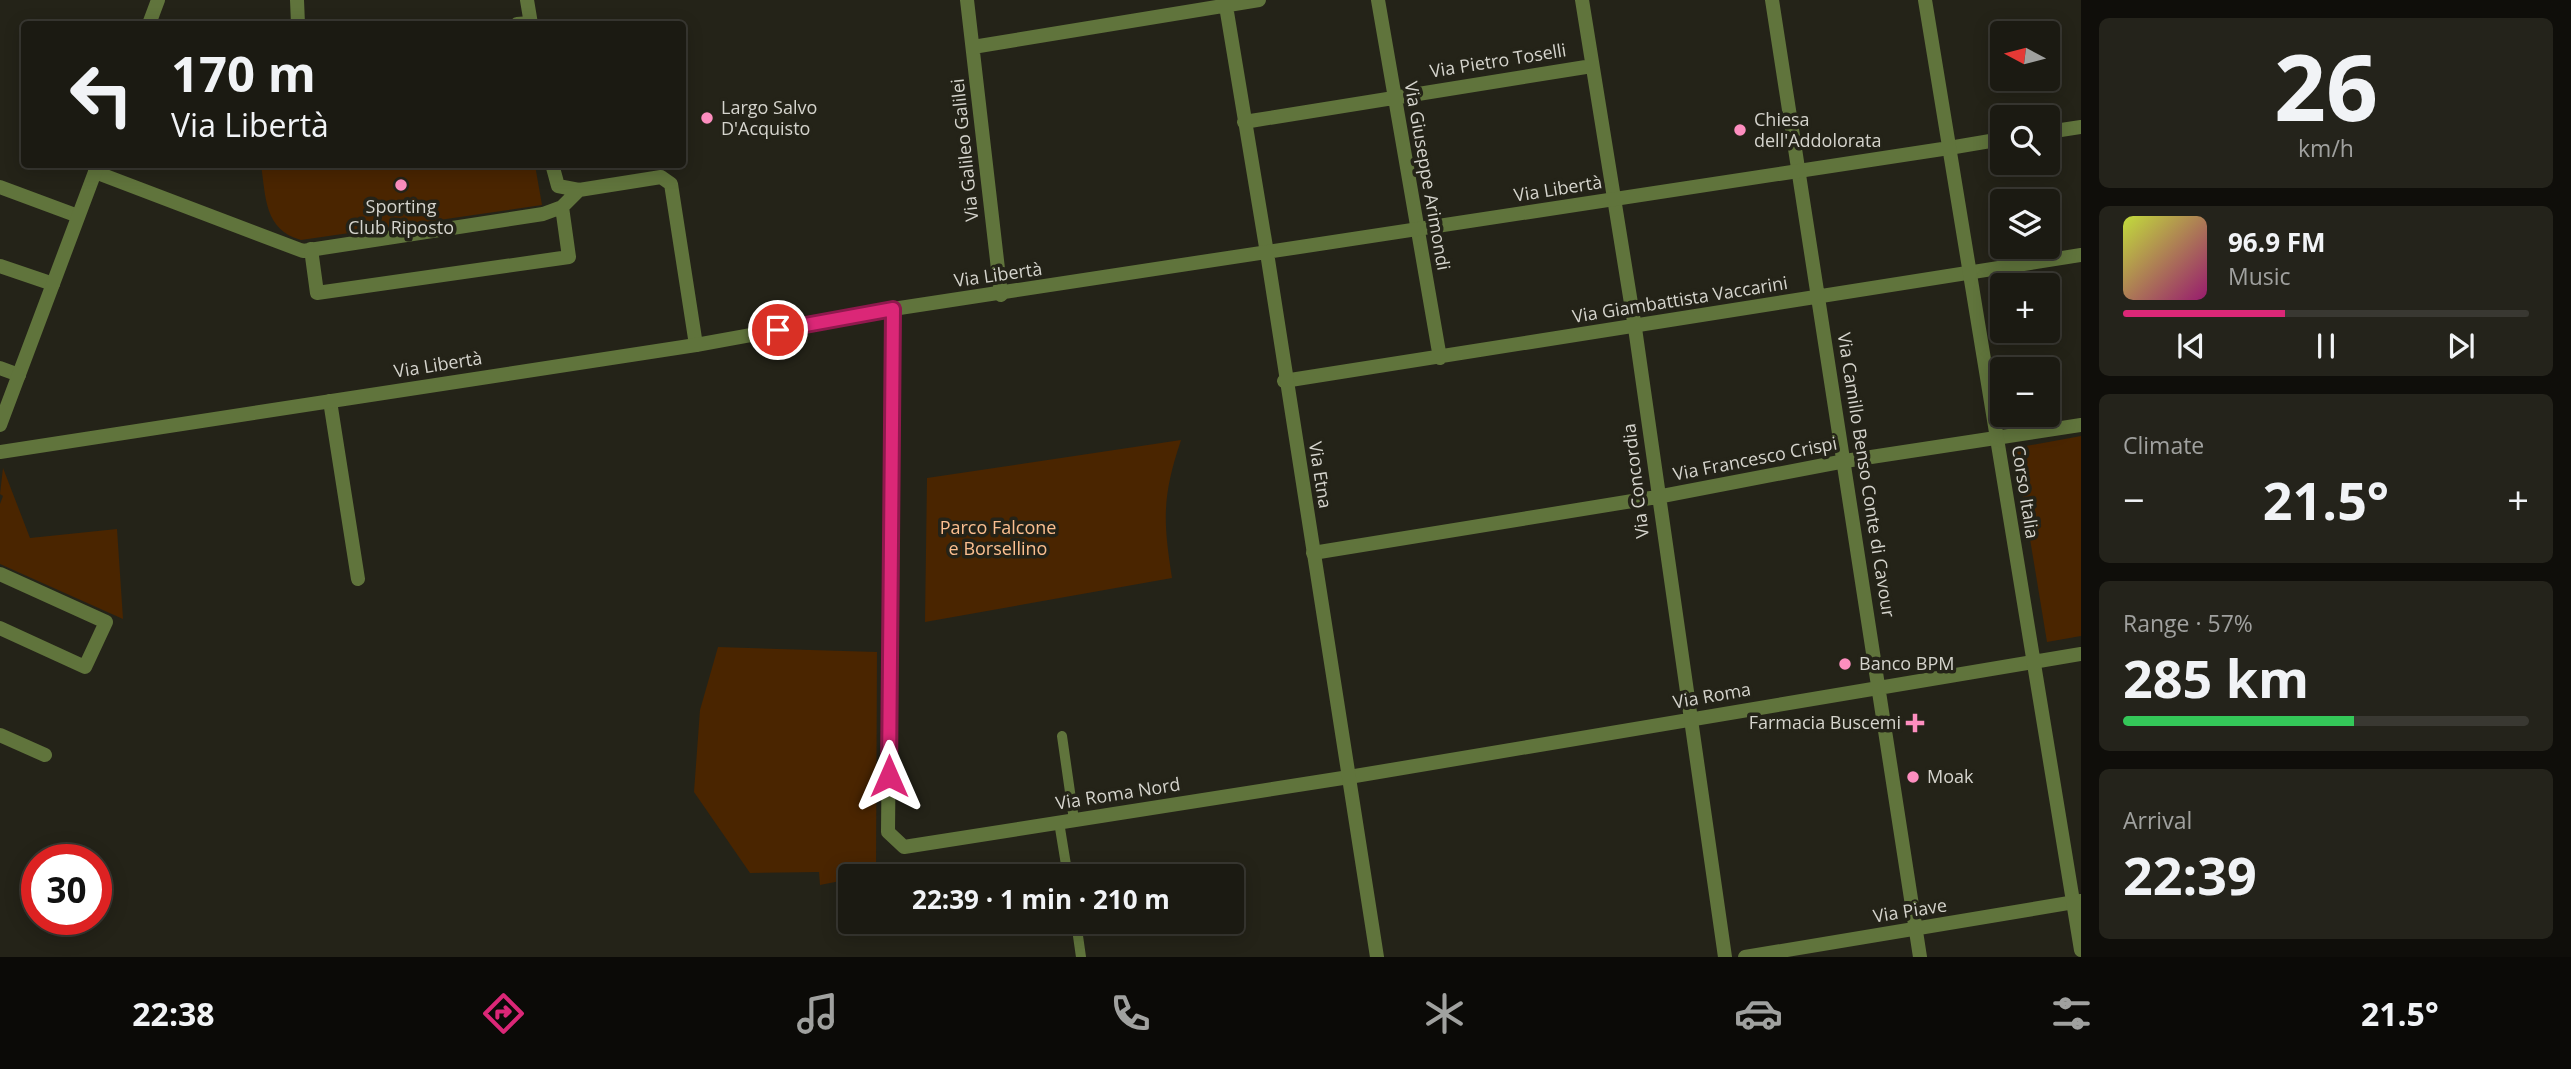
<!DOCTYPE html>
<meta charset="utf-8">
<style>
body{margin:0;font-family:"Open Sans",sans-serif;background:#24231b;color:#f1f3f6;height:100vh;display:flex;flex-direction:column;font-size:26px;white-space:nowrap}
*{box-sizing:border-box;margin:0}
p{font-size:23px;color:#a0a19f}
.icon{flex:none;width:38px;height:38px;fill:none;stroke:currentColor;stroke-width:2;stroke-linecap:round;stroke-linejoin:round}
.map{position:relative;flex:1;overflow:hidden}
.side{display:flex;flex-direction:column;gap:18px;padding:18px;background:#0f0e0a;width:490px}
.side>*{flex:none}
.guide{position:absolute;left:21px;top:21px;width:665px;height:147px;border-radius:7px;box-shadow:0 4px 18px #0003,0 0 0 2px #393832;background:#1b1a12;color:#f1f3f6;overflow:hidden}
.needle{width:46px;rotate:277deg}
.fabs{position:absolute;left:1990px;top:21px;display:grid;gap:14px}
.fabs a{display:grid;place-items:center;width:70px;height:70px;border-radius:7px;background:#1b1a12;box-shadow:0 4px 18px #0003,0 0 0 2px #393832;font-size:35px}
.speed{position:absolute;left:21px;top:844px;display:flex;gap:14px;font-size:35px;font-weight:700;text-align:center}
.speed>*{display:grid;place-content:center;width:91px;height:91px;border-radius:50%;background:#1b1a12;box-shadow:0 4px 18px #0003,0 0 0 2px #393832;line-height:1}
.speed .limit{border:10px solid #d22;background:#fff;color:#111}
.pin{position:absolute;display:grid;place-items:center;width:60px;height:60px;color:#fff;margin:-30px;border:4px solid #fff;border-radius:50%;box-shadow:0 2px 7px #0007}
.me{position:absolute;width:77px;margin:-38px;rotate:0deg;stroke-linejoin:round;filter:drop-shadow(0 0 5px #0008)}
.turn{display:flex;align-items:center;gap:24px;height:147px;padding:0 35px;font-size:32px}
.turn .icon{width:91px;height:91px;stroke-width:2.5}
.turn b{display:block;font-size:49px;line-height:60px}
.big{font-size:52px;font-weight:700;line-height:1.1}
.side .card{flex:1;display:flex;flex-direction:column;justify-content:center;gap:10px;min-width:0;padding:0 24px;border-radius:10px;background:#24231b}
.side .dial{align-items:center;gap:0}
.dial b{font-size:91px;line-height:1}
.song{display:flex;align-items:center;gap:21px}
.cover{width:84px;height:84px;border-radius:10px;background:linear-gradient(135deg,hsl(70 70% 55%),hsl(320 70% 35%))}
.played{height:7px;border-radius:4px;background:linear-gradient(90deg,#db2777 40%,#393832 40%)}
.keys{display:flex;justify-content:space-around;direction:ltr}
.heat{display:flex;justify-content:space-between;align-items:center;font-size:38px;direction:ltr}
.charge{height:10px;border-radius:5px;background:linear-gradient(90deg,#34c759 57%,#393832 0)}
.trip{position:absolute;left:838px;top:864px;width:406px;height:70px;border-radius:7px;background:#1b1a12;box-shadow:0 4px 18px #0003,0 0 0 2px #393832;font-weight:700;line-height:70px;text-align:center}
.tab-bar{display:flex;height:112px;justify-content:space-around;align-items:center;background:#0b0a07;color:#a0a19f}
.tab-bar .icon{width:49px;height:49px}
.tab-bar .current{color:#db2777}
.tab-bar b{font-size:32px;color:#f1f3f6}
main{display:flex;flex:1;min-height:0}
.map>svg:first-child{display:block}
.green{fill:#4a2500}
.lines{fill:none;stroke-linecap:round;stroke-linejoin:round}
.service{stroke:#60743c;stroke-width:10}
.pedestrian{stroke:#60743c;stroke-width:14}
.minor{stroke:#60743c;stroke-width:14}
.tertiary{stroke:#60743c;stroke-width:14}
.route-casing{stroke:#8e194d;stroke-width:18}
.route{stroke:#db2777;stroke-width:12}
.poi-dot{fill:#fd8ebf;stroke:#242318;stroke-width:2.5}
.labels{text-anchor:middle;stroke-width:7;stroke-linejoin:round;paint-order:stroke}
.street-label{font-size:18px;fill:#d5d4cd;stroke:#242318}
.poi-label{font-size:18px;fill:#d5d4cd;stroke:#242318;text-anchor:start}
.park-label{font-size:18px;fill:#fbbf90;stroke:#242318}
</style>
<main>
<div class="map">
<svg width="2081" height="957" viewBox="0 0 2081 957">
<rect width="100%" height="100%" fill="#242318"/>
<!-- green -->
<path class="green" d="M 261,165 L 535,165 L 542,205 L 301,240 C 264,230 266,197 261,165 Z
M 2081,436 L 2081,636 L 2047,642 L 2015,448 Z
M 1181,440 C 1162,497 1163,520 1172,578 L 925,622 L 927,478 Z
M 3,468 L 30,538 L 117,529 L 123,619 L 0,564 L 0,504 L 3,496 L 0,494 Z
M 718,647 L 877,652 L 876,874 L 820,885 L 819,872 L 750,873 L 694,792 L 700,710 Z"/>
<g class="lines">
<!-- service -->
<path class="service" d="M 1062,736 L 1074,820
M 1059,822 L 1068,877
M 1076,922 L 1081,957"/>
<!-- pedestrian -->
<path class="pedestrian" d="M 297,0 L 298,24
M 517,24 L 530,23"/>
<!-- minor -->
<path class="minor" d="M 527,0 L 531,24
M 967,0 L 1001,295
M 1225,0 L 1267,253
M 1378,0 L 1440,358
M 1582,0 L 1635,328 L 1725,957
M 1772,0 L 1920,957
M 973,47 L 1259,0
M 1244,122 L 1592,66
M 2048,132 L 2081,127
M 1949,148 L 2002,139
M 552,164 L 558,186 L 579,190 L 661,177 L 671,184 L 696,345
M 95,172 L 303,251 L 543,214 L 562,207 L 579,190
M 0,187 L 78,216
M 311,249 L 317,293 L 569,257 L 562,207
M 0,266 L 53,284
M 893,309 L 888,832 L 904,847 L 1349,777 L 2033,662
M 0,368 L 19,375
M 1284,381 L 2081,255
M 330,401 L 358,579
M 1313,553 L 1657,497 L 1845,461 L 2081,425
M 0,574 L 106,622 L 85,667 L 0,628
M 0,735 L 45,755
M 1745,957 L 2081,901"/>
<!-- tertiary -->
<path class="tertiary" d="M 1925,0 L 2081,950
M 149,24 L 158,0
M 1267,253 L 1377,957
M 0,425 L 98,164
M 0,452 L 696,345 L 893,309 L 1949,148
M 2033,662 L 2081,654"/>
</g>
<g class="lines">
<!-- route casing -->
<g class="route-casing">
<path id="route" d="M 778,330 L 893,309 L 889,776"/>
</g>
<!-- route -->
<use href="#route" class="route"/>
</g>
<!-- markers -->
<g class="poi-dot">
<circle cx="707" cy="118" r="7"/>
<circle cx="1740" cy="130" r="7"/>
<circle cx="401" cy="185" r="7"/>
<circle cx="1845" cy="664" r="7"/>
<path d="M1911.5 712.5h7v7h7v7h-7v7h-7v-7h-7v-7h7z"/>
<circle cx="1913" cy="777" r="7"/>
</g>
<g class="labels">
<!-- street labels -->
<g class="street-label">
<text transform="translate(1498 61) rotate(-9)" y="6">Via Pietro Toselli</text>
<text transform="translate(965 150) rotate(-96)" y="6">Via Galileo Galilei</text>
<text transform="translate(1427 176) rotate(80)" y="6">Via Giuseppe Arimondi</text>
<text transform="translate(1558 189) rotate(-9)" y="6">Via Libertà</text>
<text transform="translate(998 275) rotate(-8)" y="6">Via Libertà</text>
<text transform="translate(1680 300) rotate(-9)" y="6">Via Giambattista Vaccarini</text>
<text transform="translate(438 365) rotate(-9)" y="6">Via Libertà</text>
<text transform="translate(1755 459) rotate(-11)" y="6">Via Francesco Crispi</text>
<text transform="translate(1320 475) rotate(81)" y="6">Via Etna</text>
<text transform="translate(1866 475) rotate(81)" y="6">Via Camillo Benso Conte di Cavour</text>
<text transform="translate(1636 481) rotate(-97)" y="6">Via Concordia</text>
<text transform="translate(2025 492) rotate(81)" y="6">Corso Italia</text>
<text transform="translate(1712 696) rotate(-10)" y="6">Via Roma</text>
<text transform="translate(1118 794) rotate(-9)" y="6">Via Roma Nord</text>
<text transform="translate(1910 911) rotate(-9)" y="6">Via Piave</text>
</g>
<!-- poi labels -->
<g class="poi-label">
<text x="721" y="114">Largo Salvo<tspan x="721" dy="21">D'Acquisto</tspan></text>
<text x="1754" y="126">Chiesa<tspan x="1754" dy="21">dell'Addolorata</tspan></text>
<text x="401" y="213" text-anchor="middle">Sporting<tspan x="401" dy="21">Club Riposto</tspan></text>
<text x="1859" y="670">Banco BPM</text>
<text x="1901" y="729" text-anchor="end">Farmacia Buscemi</text>
<text x="1927" y="783">Moak</text>
</g>
<!-- park labels -->
<g class="park-label">
<text x="998" y="534">Parco Falcone<tspan x="998" dy="21">e Borsellino</tspan></text>
</g>
</g>
</svg>
<div class="fabs">
<a><svg class="needle" viewBox="-14 -14 28 28"><path d="M0-13l5 13h-10z" fill="#e53935"/><path d="M0 13l5-13h-10z" fill="#a0a19f"/></svg></a>
<a><svg class="icon" aria-label="search" viewBox="0 0 24 24"><circle cx="10" cy="10" r="6"/><path d="M15 15l6 6"/></svg></a>
<a><svg class="icon" aria-label="layers" viewBox="0 0 24 24"><path d="M12 4l9 5-9 5-9-5zM3 14l9 5 9-5"/></svg></a>
<a>+</a>
<a>−</a>
</div>
<div class="speed"><div class="limit">30</div></div>
<div class="pin" style="left:778px;top:330px;background:#d93025"><svg class="icon" aria-label="arrive" viewBox="0 0 24 24"><path d="M6 21V4h12l-3 4 3 4H6"/></svg></div>
<svg class="me" style="left:889px;top:776px" viewBox="-20 -20 40 40"><path d="M0-17L14 15 0 8-14 15z" fill="#db2777" stroke="#fff" stroke-width="4"/></svg>
<div class="trip">22:39 · 1 min · 210 m</div>
<div class="guide">
<div class="turn"><svg class="icon" aria-label="left" viewBox="0 0 24 24"><path d="M17 20v-9H6M10 6l-5 5 5 5"/></svg><div><b>170 m</b>Via Libertà</div></div>
</div>
</div>
<section class="side">
<div class="card dial"><b>26</b><p>km/h</p></div>
<div class="card">
<div class="song"><i class="cover"></i><div><b>96.9 FM</b><p>Music</p></div></div>
<div class="played"></div>
<div class="keys"><svg class="icon" aria-label="previous" viewBox="0 0 24 24"><path d="M18 5L8 12l10 7zM5 5v14"/></svg><svg class="icon" aria-label="pause" viewBox="0 0 24 24"><path d="M8 5v14M16 5v14"/></svg><svg class="icon" aria-label="next" viewBox="0 0 24 24"><path d="M6 5l10 7-10 7zM19 5v14"/></svg></div>
</div>
<div class="card"><p>Climate</p>
<div class="heat"><a>−</a><b class="big">21.5°</b><a>+</a></div>
</div>
<div class="card"><p>Range · 57%</p><b class="big">285 km</b><div class="charge"></div></div>
<div class="card"><p>Arrival</p><b class="big">22:39</b></div>
</section>
</main>
<nav class="tab-bar">
<b>22:38</b>
<svg class="icon current" aria-label="directions" viewBox="0 0 24 24"><path d="M12 3l9 9-9 9-9-9zM9 14v-3h6M13 9l2 2-2 2"/></svg>
<svg class="icon" aria-label="music" viewBox="0 0 24 24"><path d="M9 18V5l10-2v13"/><circle cx="6" cy="18" r="3"/><circle cx="16" cy="16" r="3"/></svg>
<svg class="icon" aria-label="phone" viewBox="0 0 24 24"><path d="M5 4h4l2 5-3 2q2 4 5 5l2-3 5 2v4C11 20 4 13 5 4z"/></svg>
<svg class="icon" aria-label="climate" viewBox="0 0 24 24"><path d="M12 3v18M4 7l16 10M4 17L20 7"/></svg>
<svg class="icon" aria-label="car" viewBox="0 0 24 24"><path d="M5 17H2v-5l4-1 3-4h7l3 4 3 1v5h-3M9 17h6M6 11h13"/><circle cx="7" cy="17" r="2"/><circle cx="17" cy="17" r="2"/></svg>
<svg class="icon" aria-label="filters" viewBox="0 0 24 24"><path d="M4 7h16M4 17h16"/><circle cx="9" cy="7" r="2"/><circle cx="15" cy="17" r="2"/></svg>
<b>21.5°</b>
</nav>
